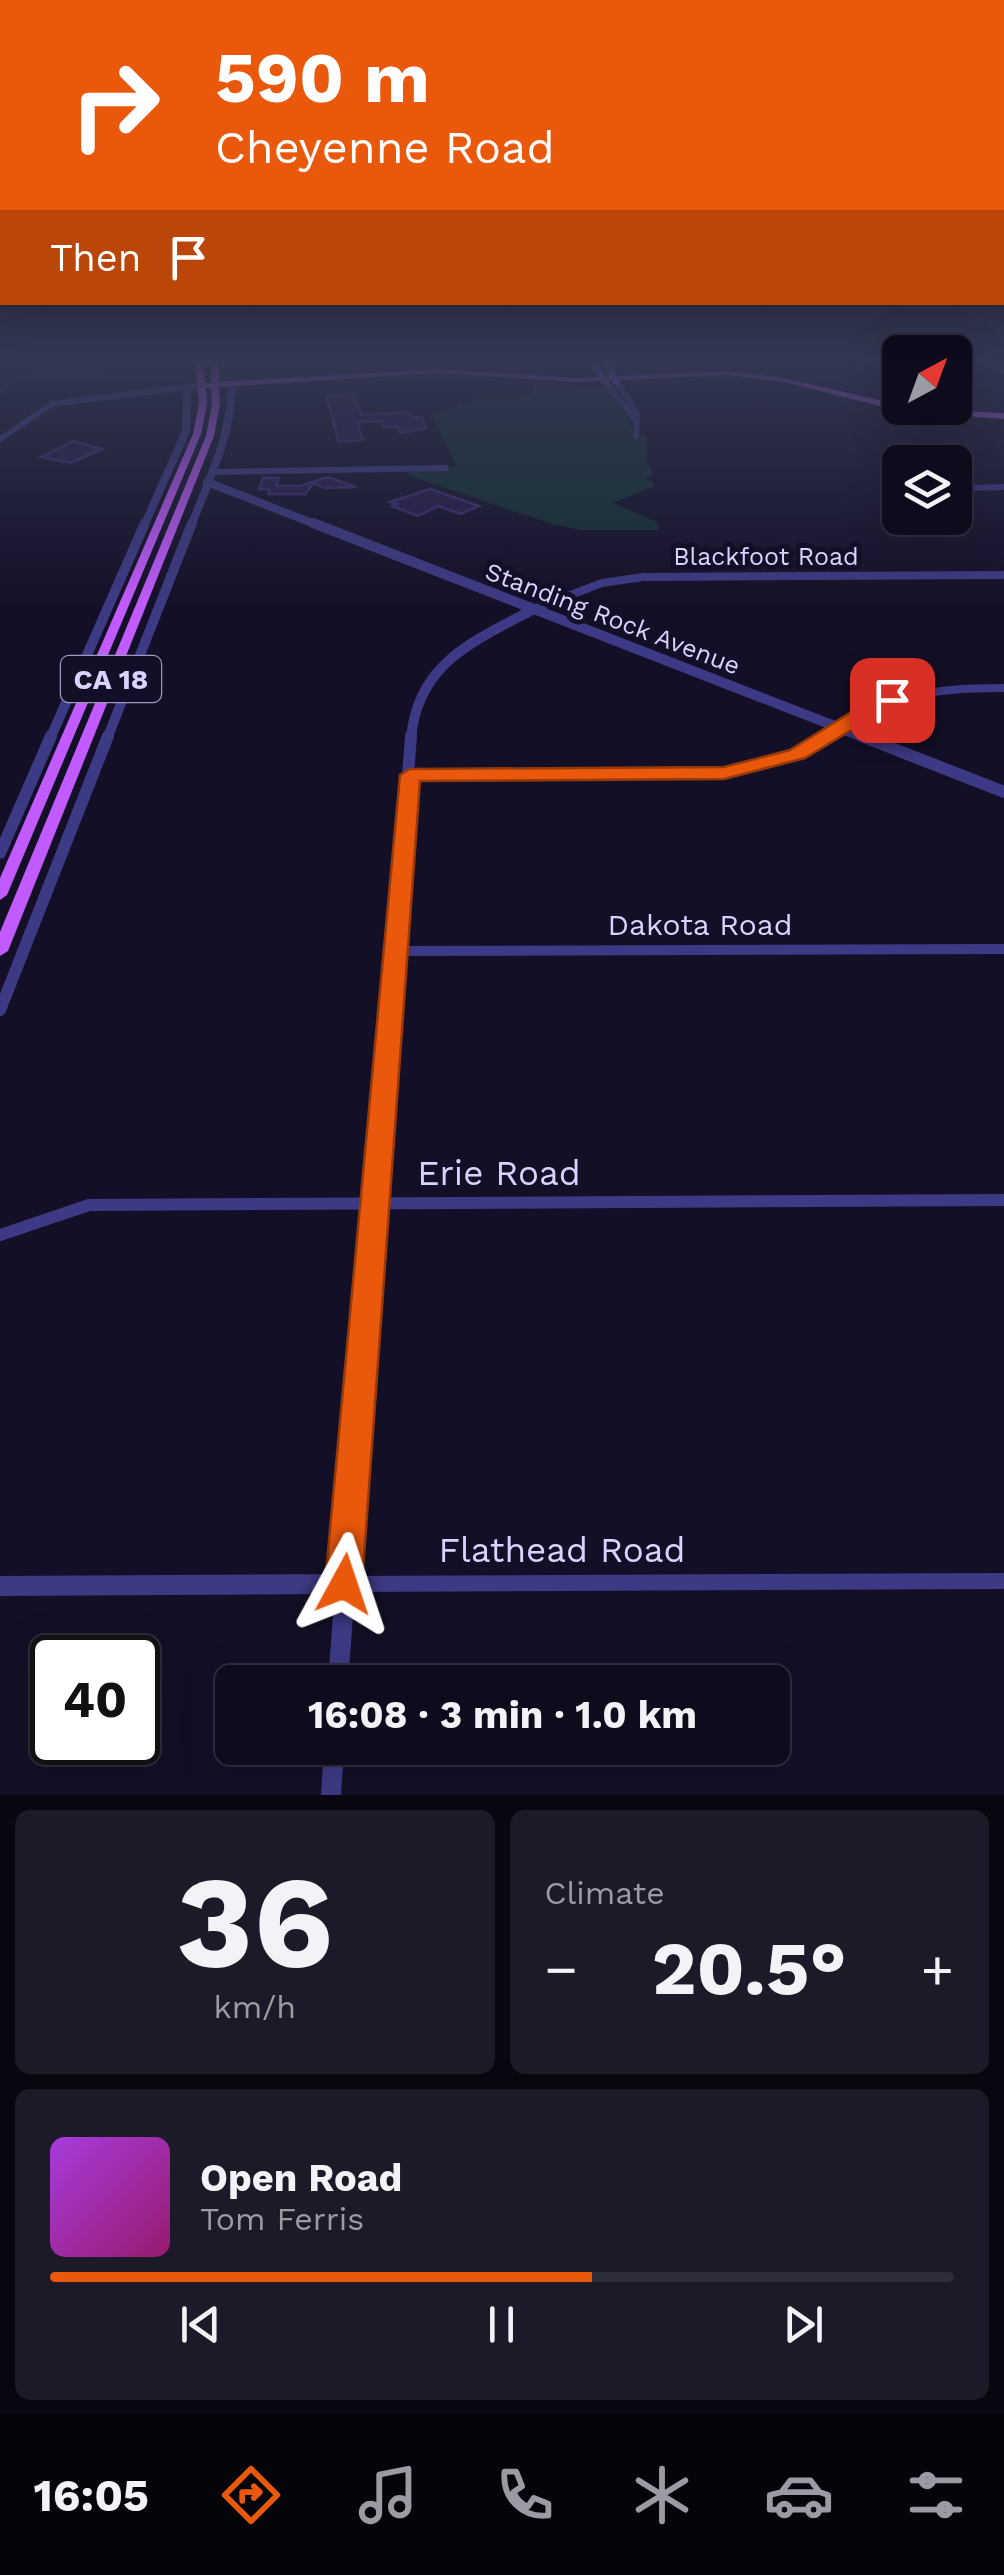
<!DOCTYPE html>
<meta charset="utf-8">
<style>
body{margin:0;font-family:"Work Sans",sans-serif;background:#1c1929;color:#f1f3f6;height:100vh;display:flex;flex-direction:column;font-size:38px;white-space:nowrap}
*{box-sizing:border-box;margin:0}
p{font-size:32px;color:#9b9ba3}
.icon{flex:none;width:55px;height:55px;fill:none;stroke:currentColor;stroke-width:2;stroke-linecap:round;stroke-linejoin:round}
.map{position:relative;height:1795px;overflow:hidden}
.sheet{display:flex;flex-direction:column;gap:15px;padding:15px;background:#08060f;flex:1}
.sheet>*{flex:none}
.banner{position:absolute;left:0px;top:0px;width:1005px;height:305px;box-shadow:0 10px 40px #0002,0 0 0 2px #2e2b3b;background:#ea580c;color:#fff;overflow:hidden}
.needle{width:65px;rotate:41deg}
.fabs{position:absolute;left:882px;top:335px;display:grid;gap:20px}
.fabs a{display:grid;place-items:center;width:90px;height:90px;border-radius:15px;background:#0e0b1c;box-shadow:0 10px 40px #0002,0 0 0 2px #2e2b3b;font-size:50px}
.speed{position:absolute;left:30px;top:1635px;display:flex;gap:20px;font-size:50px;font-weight:700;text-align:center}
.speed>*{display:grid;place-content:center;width:130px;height:130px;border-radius:50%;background:#0e0b1c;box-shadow:0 10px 40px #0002,0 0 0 2px #2e2b3b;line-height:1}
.speed .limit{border:5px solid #111;border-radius:15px;background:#fff;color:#111}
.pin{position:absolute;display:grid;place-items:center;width:85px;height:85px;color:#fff;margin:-42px;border-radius:20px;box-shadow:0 5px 15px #0006}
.me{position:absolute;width:110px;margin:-55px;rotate:5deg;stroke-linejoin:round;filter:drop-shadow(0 0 8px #0008)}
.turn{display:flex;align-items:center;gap:35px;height:210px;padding:0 50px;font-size:45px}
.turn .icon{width:130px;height:130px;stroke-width:2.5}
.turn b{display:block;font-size:70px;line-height:85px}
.then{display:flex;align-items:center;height:95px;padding:0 50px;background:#0003;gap:20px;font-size:38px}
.big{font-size:75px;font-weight:700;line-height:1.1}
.sheet .card{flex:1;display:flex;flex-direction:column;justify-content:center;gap:15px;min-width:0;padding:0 35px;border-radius:15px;background:#1c1929}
.sheet .dial{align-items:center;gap:0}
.dial b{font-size:130px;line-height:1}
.song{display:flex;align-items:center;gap:30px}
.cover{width:120px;height:120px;border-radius:15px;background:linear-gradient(135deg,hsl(280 70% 55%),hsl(320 70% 35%))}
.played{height:10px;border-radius:5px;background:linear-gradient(90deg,#ea580c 60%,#2e2b3b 60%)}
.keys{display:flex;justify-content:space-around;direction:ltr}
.heat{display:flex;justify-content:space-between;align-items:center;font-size:55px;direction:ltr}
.sheet .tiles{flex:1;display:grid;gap:15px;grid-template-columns:1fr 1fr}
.card:last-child{grid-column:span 2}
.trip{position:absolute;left:215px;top:1665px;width:575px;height:100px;border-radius:15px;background:#0e0b1c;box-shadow:0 10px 40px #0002,0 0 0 2px #2e2b3b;font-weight:700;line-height:100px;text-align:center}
.tab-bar{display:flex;height:160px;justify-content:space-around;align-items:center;background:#06040b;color:#9b9ba3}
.tab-bar .icon{width:70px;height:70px}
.tab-bar .current{color:#ea580c}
.tab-bar b{font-size:45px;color:#f1f3f6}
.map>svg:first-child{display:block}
.green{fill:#12302f}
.building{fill:#241b47;stroke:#3b2d73;stroke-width:2.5}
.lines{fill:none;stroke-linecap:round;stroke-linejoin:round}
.minor-far4{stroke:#3d3a85;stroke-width:6}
.minor-far3{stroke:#3d3a85;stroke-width:8}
.minor-far2{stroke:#3d3a85;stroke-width:10}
.minor-far1{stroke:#3d3a85;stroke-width:12}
.minor{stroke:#3d3a85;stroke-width:16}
.tertiary-far4{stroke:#3d3a85;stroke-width:8}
.tertiary-far3{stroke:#3d3a85;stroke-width:10}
.tertiary-far2{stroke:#3d3a85;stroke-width:12}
.tertiary-far1{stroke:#3d3a85;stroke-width:15}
.tertiary{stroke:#3d3a85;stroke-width:20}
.secondary{fill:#6f6bff;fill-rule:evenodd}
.primary{fill:#c25bff;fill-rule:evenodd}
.route{fill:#ea580c;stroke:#983908;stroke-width:2.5}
.labels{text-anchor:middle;stroke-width:10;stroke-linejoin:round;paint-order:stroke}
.far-street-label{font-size:25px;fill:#d9d4ff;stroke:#130f26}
.shield{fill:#130f26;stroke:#9e99be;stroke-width:2.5}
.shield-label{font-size:28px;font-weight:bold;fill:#d9d4ff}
.street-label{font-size:30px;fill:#d9d4ff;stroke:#130f26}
.near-street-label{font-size:35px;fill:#d9d4ff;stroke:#130f26}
</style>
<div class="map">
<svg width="1004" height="1795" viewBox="0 0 1004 1795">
<rect width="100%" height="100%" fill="#130f26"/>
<!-- green -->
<path class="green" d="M 0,357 L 124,357 C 96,384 68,362 34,372 C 23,375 10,387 0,393 Z
M 530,382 L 606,387 L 627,416 L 633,431 L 647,437 L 646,460 L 654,474 L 646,479 L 654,483 L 653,487 L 612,503 L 657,522 L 659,530 L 580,530 L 552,524 L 408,475 L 408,472 L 457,467 L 431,414 L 458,406 L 458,403 L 472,402 L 471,398 L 530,394 L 535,388 Z"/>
<!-- building -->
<path class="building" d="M 354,394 L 362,415 L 407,412 L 414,418 L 422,418 L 426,428 L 400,433 L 398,427 L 384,427 L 382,421 L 357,422 L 363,440 L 339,442 L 326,396 Z
M 73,441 L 102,449 L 71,463 L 41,457 Z
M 328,477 L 356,487 L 324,488 L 314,483 L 305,494 L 269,494 L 269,489 L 259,489 L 263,478 L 279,478 L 276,486 L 300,486 Z
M 430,489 L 479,506 L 461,514 L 438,506 L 418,516 L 392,506 L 397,504 L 390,502 Z"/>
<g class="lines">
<!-- minor-far4 -->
<path class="minor-far4" d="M 617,382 L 637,413 L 636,436
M 606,383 L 634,418
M 0,439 L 52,404 L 187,387
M 212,472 L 446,468
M 969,488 L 1004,487"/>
<!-- minor-far3 -->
<path class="minor-far3" d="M 534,609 L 602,583 L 643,577 L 1004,575
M 822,739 C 891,696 923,688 1004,688"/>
<!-- minor-far2 -->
<path class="minor-far2" d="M 410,775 L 724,773 L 798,754 L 826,736
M 397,951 L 1004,949"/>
<!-- minor-far1 -->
<path class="minor-far1" d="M 0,1235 L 89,1205 L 1004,1200"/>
<!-- minor -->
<path class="minor" d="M 345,1584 L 1004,1581"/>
<!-- tertiary-far4 -->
<path class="tertiary-far4" d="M 975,357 L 1004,369
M 207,482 L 320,526
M 144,526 L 186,431 L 187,387 L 202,386
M 191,526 C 208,482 230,438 232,390"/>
<!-- tertiary-far3 -->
<path class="tertiary-far3" d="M 313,523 L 868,739
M 50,739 L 145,523
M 107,739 L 192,523
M 411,739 C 417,663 474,641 534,609"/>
<!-- tertiary-far2 -->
<path class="tertiary-far2" d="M 861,736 L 1004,792
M 0,853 L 51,736
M 0,1010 L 108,736
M 390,1010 L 411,736"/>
<!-- tertiary-far1 -->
<path class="tertiary-far1" d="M 363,1356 L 390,1008"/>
<!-- tertiary -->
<path class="tertiary" d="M 0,1586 L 344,1584
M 338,1682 L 363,1354
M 331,1795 L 334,1748"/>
<!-- secondary -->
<path class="secondary" d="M 587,357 L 595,357 L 610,383 L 609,385 L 603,385 Z
M 598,357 L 606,357 L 621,382 L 620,384 L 614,384 Z"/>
<!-- primary -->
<path class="primary" d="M 195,357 L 203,357 L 205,383 L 211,383 L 210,357 L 218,357 L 219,382 L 437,369 L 576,378 L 729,371 L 784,378 L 900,405 L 900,408 L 1004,413 L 1004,419 L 900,411 L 784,382 L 729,375 L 576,382 L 437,373 L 219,387 L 220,404 L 214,436 L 8,951 L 0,956 L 0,932 L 206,436 L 212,404 L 211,388 L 206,388 L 207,404 L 201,434 L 7,895 L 0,900 L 0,878 L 193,434 L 199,404 Z"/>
</g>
<!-- sky -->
<linearGradient id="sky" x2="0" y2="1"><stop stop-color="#0a0815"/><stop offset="0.59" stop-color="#333752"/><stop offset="1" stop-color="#333752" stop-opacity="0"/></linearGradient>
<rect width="1004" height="609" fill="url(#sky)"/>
<!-- route -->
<path class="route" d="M 892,695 L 901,700 L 805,758 L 724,779 L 420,781 L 362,1584 L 356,1596 L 344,1602 L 331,1596 L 325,1584 L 400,775 L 410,769 L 724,767 L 790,750 L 866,703 Z"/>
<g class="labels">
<!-- far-street labels -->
<g class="far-street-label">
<text x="766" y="565">Blackfoot Road</text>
<text transform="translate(613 618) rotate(21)" y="9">Standing Rock Avenue</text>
</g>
<!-- shield labels -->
<rect class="shield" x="61" y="656" width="100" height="46" rx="8"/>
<g class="shield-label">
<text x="111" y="689">CA 18</text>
</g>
<!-- street labels -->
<g class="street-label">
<text x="700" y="935">Dakota Road</text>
</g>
<!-- near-street labels -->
<g class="near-street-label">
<text x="499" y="1185">Erie Road</text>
<text x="562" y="1562">Flathead Road</text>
</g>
</g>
</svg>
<div class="fabs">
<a><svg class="needle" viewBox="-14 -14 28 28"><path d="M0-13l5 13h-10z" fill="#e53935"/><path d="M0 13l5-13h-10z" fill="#9b9ba3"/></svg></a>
<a><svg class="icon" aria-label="layers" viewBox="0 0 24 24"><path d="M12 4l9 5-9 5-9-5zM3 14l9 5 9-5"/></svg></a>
</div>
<div class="speed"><div class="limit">40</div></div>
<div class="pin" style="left:892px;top:700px;background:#d93025"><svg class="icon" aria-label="arrive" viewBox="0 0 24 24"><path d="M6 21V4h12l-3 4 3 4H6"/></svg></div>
<svg class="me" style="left:344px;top:1584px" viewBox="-20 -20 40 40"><path d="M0-17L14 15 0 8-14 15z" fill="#ea580c" stroke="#fff" stroke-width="4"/></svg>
<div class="trip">16:08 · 3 min · 1.0 km</div>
<div class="banner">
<div class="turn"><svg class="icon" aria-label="right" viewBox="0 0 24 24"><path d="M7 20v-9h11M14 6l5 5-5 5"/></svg><div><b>590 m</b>Cheyenne Road</div></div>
<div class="then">Then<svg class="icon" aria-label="arrive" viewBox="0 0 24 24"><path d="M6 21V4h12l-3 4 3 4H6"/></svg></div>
</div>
</div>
<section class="sheet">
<div class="tiles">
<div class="card dial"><b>36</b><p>km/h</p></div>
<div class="card"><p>Climate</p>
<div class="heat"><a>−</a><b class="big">20.5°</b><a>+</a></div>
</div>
<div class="card">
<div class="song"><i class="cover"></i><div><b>Open Road</b><p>Tom Ferris</p></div></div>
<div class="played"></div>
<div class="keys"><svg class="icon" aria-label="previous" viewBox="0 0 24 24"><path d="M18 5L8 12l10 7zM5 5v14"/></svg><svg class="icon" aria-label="pause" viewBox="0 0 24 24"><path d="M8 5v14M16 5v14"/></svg><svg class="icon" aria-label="next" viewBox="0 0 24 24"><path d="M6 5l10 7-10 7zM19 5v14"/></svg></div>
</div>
</div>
</section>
<nav class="tab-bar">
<b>16:05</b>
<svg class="icon current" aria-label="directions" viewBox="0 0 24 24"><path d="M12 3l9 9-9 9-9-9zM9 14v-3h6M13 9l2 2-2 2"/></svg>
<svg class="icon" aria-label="music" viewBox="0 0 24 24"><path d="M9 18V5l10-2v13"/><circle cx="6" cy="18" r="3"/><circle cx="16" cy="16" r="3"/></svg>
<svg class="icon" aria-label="phone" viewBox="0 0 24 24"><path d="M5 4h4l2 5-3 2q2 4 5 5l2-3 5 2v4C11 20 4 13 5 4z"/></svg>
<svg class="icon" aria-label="climate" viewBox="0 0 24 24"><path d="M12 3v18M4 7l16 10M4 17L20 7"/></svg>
<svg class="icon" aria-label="car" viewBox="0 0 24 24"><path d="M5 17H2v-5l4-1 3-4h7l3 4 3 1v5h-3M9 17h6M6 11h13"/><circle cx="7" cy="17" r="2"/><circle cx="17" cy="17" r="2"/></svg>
<svg class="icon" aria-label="filters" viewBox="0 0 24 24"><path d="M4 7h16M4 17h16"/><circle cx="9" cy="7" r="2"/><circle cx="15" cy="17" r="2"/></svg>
</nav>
